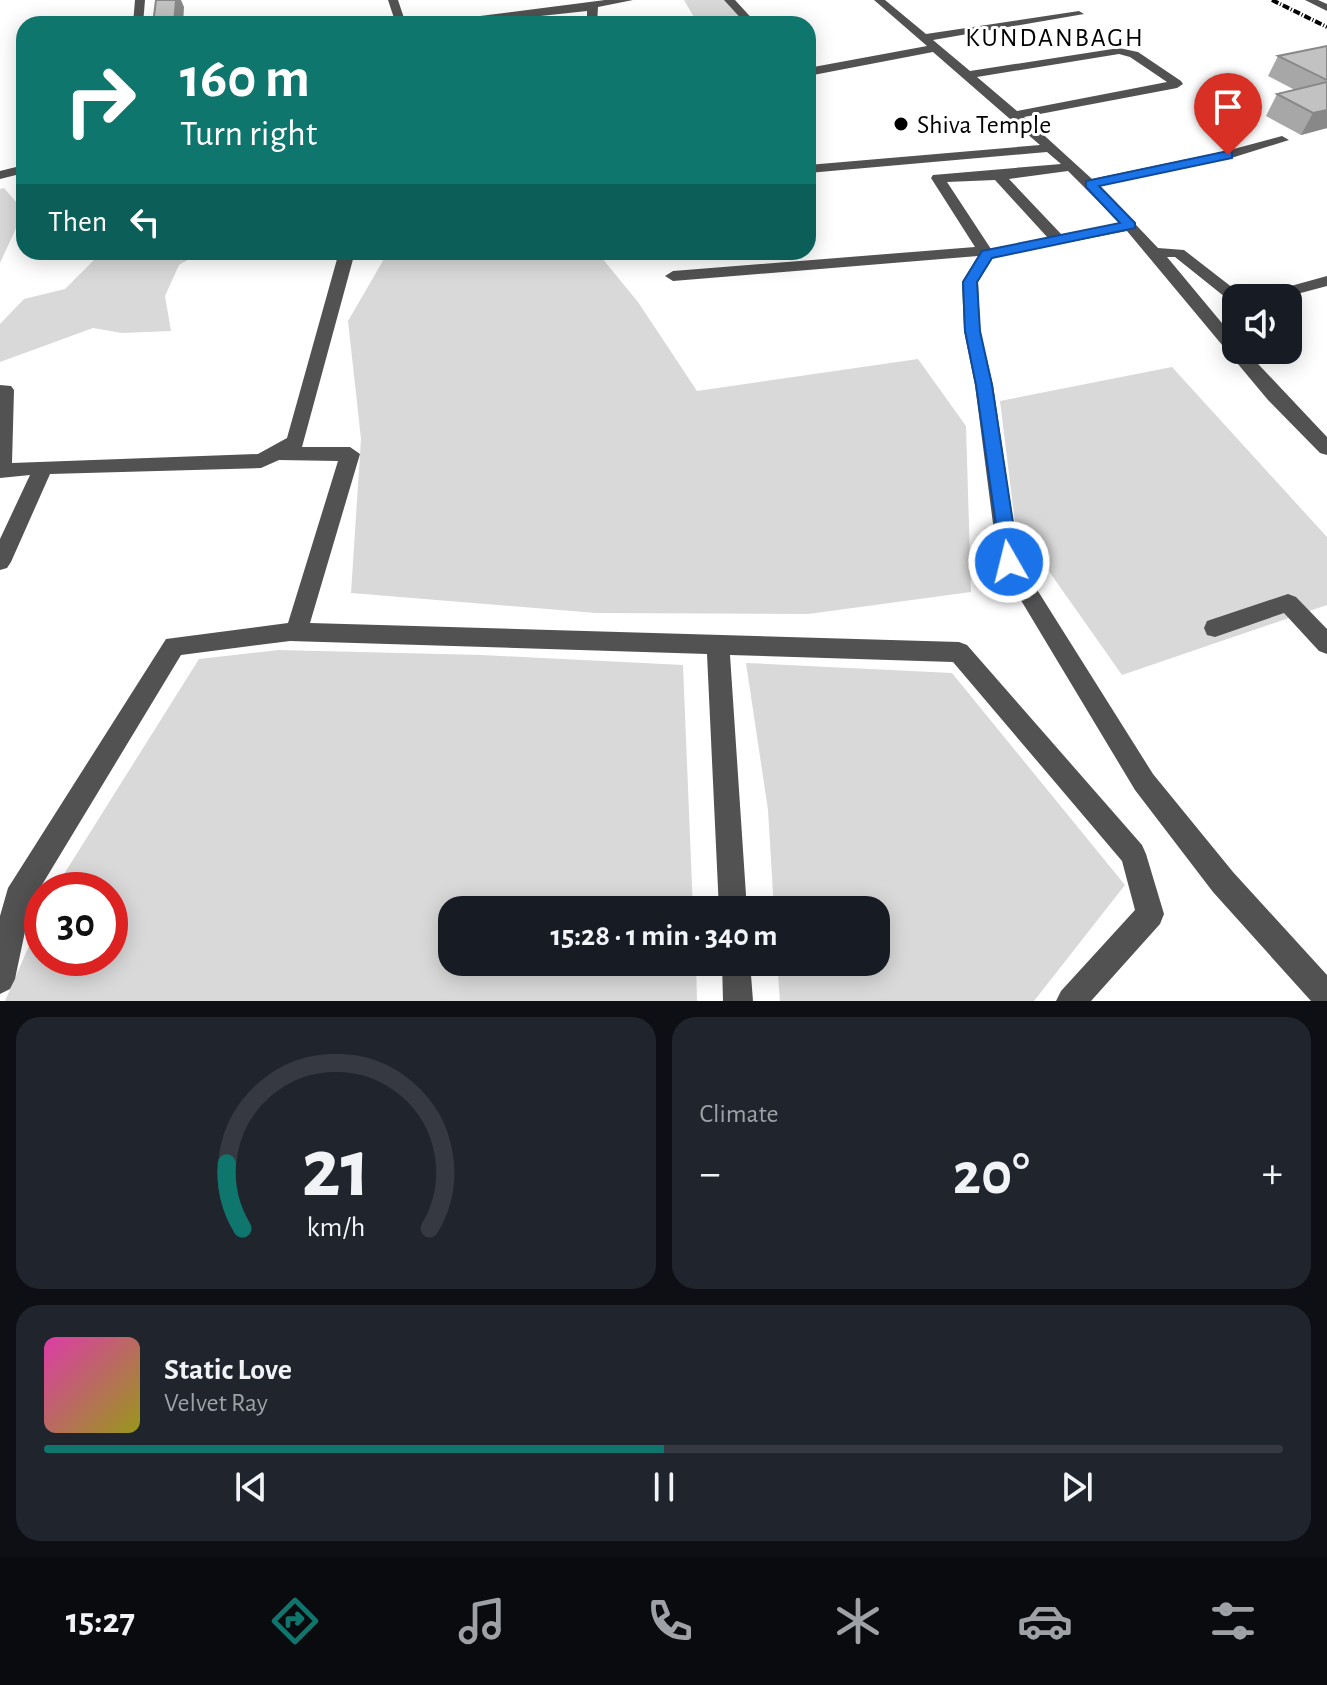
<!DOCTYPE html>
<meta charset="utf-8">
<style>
body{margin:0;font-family:"Alegreya Sans",sans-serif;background:#20242c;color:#f1f3f6;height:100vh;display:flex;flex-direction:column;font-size:30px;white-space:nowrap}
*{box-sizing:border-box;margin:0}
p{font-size:26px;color:#9ea1a6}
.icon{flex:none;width:44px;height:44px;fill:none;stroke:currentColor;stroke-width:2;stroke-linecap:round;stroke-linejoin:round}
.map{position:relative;height:1001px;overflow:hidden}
.details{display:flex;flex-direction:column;gap:16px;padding:16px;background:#0d0f14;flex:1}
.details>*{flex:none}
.guide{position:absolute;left:16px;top:16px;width:800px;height:244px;border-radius:24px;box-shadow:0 4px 20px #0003;background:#0f766e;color:#fff;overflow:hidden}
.tools{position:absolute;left:1222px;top:284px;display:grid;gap:16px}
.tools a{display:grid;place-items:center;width:80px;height:80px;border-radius:16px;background:#171b24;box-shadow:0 4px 20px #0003;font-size:40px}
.speed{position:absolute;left:24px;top:872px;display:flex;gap:16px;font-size:40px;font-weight:700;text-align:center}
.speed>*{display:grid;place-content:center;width:104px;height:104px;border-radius:50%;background:#171b24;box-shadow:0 4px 20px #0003;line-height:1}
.speed .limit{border:12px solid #d22;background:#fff;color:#111}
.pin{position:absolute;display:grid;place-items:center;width:68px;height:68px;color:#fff;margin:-82px -34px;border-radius:50% 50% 50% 0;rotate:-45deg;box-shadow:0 0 8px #0007}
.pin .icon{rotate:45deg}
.me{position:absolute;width:88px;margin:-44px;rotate:352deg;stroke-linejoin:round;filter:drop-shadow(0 0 6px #0008)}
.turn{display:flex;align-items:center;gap:28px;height:168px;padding:0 32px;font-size:36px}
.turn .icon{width:104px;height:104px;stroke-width:2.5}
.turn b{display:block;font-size:56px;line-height:68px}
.then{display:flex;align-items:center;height:76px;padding:0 32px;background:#0003;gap:16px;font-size:30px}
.big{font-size:60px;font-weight:700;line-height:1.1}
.details .widget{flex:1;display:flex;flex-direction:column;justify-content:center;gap:12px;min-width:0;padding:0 28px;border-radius:24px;background:#20242c}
.details .dial{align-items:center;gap:0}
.dial svg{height:208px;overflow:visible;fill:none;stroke:#363941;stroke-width:7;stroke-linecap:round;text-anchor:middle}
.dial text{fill:#f1f3f6;stroke:none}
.song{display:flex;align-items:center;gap:24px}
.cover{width:96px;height:96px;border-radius:12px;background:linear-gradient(135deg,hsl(320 70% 55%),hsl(60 70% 35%))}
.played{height:8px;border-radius:4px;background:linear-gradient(90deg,#0f766e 50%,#363941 50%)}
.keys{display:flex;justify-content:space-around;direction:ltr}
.heat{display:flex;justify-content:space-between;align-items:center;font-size:44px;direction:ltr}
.details .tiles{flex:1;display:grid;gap:16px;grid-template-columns:1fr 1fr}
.widget:last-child{grid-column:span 2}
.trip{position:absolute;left:438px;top:896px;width:452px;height:80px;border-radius:24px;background:#171b24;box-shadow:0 4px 20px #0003;font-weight:700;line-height:80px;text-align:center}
.tab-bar{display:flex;height:128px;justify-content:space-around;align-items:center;background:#090b0e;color:#9ea1a6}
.tab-bar .icon{width:56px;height:56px}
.tab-bar .current{color:#0f766e}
.tab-bar b{font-size:36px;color:#f1f3f6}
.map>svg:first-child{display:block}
.green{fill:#d9d9d9}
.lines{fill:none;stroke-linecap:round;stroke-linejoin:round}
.minor{fill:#525252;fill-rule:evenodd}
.rail{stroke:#000;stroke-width:4;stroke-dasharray:7 2 1 2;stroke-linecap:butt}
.wall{fill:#a7a7a7}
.shaded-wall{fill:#888}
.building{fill:#c2c2c2;stroke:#888;stroke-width:2}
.route{fill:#1a73e8;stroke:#114b97;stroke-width:2}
.poi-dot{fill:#000;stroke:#fff;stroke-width:3}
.labels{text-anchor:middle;stroke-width:6;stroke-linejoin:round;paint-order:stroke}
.far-neighbourhood-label{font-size:26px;letter-spacing:2px;fill:#000;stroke:#fff}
.far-poi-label{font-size:26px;fill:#000;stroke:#fff;text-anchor:start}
</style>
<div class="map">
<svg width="1327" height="1001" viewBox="0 0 1327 1001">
<rect width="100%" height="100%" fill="#fff"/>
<!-- green -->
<path class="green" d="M 684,0 L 727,0 L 751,24 L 698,24 Z
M 4,188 L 24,211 L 0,263 L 0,189 Z
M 98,252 L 311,252 L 199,253 L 179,265 L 165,296 L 171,331 L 122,333 L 93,328 L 0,362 L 0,324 L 24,299 L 65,289 L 97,257 Z
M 388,252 L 597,252 L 638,302 L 697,391 L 918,359 L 966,426 L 971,592 L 808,614 L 596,613 L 351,593 L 361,439 L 348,321 Z
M 1172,367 L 1327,537 L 1327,605 L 1122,675 L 1015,523 L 1000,401 Z
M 279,650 L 482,655 L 683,665 L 693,910 L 452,910 L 452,962 L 696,962 L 697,1001 L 5,1001 L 42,916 L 42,958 L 110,958 L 110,890 L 54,890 L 199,659 Z
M 746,663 L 952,673 L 1125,885 L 1034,1001 L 780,1001 L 777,962 L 876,962 L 876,910 L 774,910 L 768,810 Z"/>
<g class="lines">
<!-- minor -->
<path class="minor" d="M 135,0 L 145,0 L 143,24 L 133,24 Z
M 388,0 L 398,0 L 406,24 L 396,24 Z
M 605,0 L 633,0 L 598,7 L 597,24 L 587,24 L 587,11 L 466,24 L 459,21 L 464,18 Z
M 724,0 L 735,0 L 757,24 L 746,24 Z
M 874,0 L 885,0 L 926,34 L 1079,11 L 1084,14 L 933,40 L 970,71 L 1119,48 L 1138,52 L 1181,81 L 1183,84 L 1177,88 L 1024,117 L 1092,179 L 1226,151 L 1282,136 L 1289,140 L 1228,159 L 1099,186 L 1158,248 L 1184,250 L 1242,295 L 1244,298 L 1236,298 L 1236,303 L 1230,301 L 1175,257 L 1167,257 L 1236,340 L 1236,350 L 1245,350 L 1327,437 L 1327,455 L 1320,453 L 1268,400 L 1127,231 L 993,257 L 978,282 L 980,331 L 993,385 L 1019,561 L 1153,774 L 1233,872 L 1327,975 L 1327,1001 L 1311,1001 L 1213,892 L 1135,790 L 998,562 L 975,385 L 964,331 L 962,282 L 978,256 L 673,281 L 665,276 L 673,271 L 975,247 L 931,178 L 933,175 L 1061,164 L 1047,152 L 808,173 L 808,165 L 1040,145 L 933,52 L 808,76 L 808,68 L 927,46 ZM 1119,54 L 1130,57 L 1167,82 L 1017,111 L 977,77 ZM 1068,171 L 1120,223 L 1062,235 L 1009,179 ZM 995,180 L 1048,238 L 991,249 L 947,182 Z
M 1305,0 L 1318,0 L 1327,4 L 1327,11 Z
M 24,165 L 24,173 L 0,179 L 0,171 Z
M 339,252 L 355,252 L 302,447 L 350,447 L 360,454 L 310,623 L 959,642 L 967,645 L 1142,845 L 1146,854 L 1164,914 L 1160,924 L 1091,1001 L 1056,1001 L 1061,991 L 1135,910 L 1122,861 L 953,662 L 730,655 L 747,910 L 719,910 L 707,654 L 290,641 L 181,655 L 31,903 L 15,979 L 10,989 L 0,994 L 0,916 L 8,888 L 166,639 L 288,623 L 338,461 L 279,460 L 261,468 L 50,474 L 11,562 L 7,568 L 0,570 L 0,539 L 30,475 L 0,478 L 0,385 L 11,386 L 14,390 L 12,463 L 258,454 L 287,438 Z
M 1327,276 L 1327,286 L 1282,298 L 1256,298 L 1258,295 Z
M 1288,594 L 1296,597 L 1327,629 L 1327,654 L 1319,651 L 1284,613 L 1215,637 L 1207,635 L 1204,628 L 1207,621 Z
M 722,962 L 750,962 L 753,1001 L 723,1001 Z"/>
<!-- rail -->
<path class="rail" d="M 1272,0 L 1327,27"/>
</g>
<!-- wall -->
<path class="wall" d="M 1327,46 L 1327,128 L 1301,135 L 1266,116 L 1277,94 L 1295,90 L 1268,76 L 1278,56 Z"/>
<!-- shaded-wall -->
<path class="shaded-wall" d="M 176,0 L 181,0 L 184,7 L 183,24 L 174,24 Z
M 1327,110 L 1327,128 L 1301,135 L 1313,113 Z"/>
<!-- building -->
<path class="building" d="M 156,0 L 176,0 L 174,24 L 153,24 Z
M 1327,46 L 1327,80 L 1278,56 Z
M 1327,82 L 1327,110 L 1313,113 L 1277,94 Z"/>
<!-- route -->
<path class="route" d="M 1228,151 L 1232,152 L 1232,158 L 1099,186 L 1135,223 L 1135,228 L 992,258 L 977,282 L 980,331 L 992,385 L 1019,562 L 1016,567 L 1002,567 L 976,385 L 965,331 L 963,282 L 982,251 L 1120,223 L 1086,187 L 1086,181 Z"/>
<!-- markers -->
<circle class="poi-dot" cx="901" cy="124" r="8"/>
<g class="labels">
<!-- far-neighbourhood labels -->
<g class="far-neighbourhood-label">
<text x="1055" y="46">KUNDANBAGH</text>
</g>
<!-- far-poi labels -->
<g class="far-poi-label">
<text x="917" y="133">Shiva Temple</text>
</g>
</g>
</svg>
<div class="tools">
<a><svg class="icon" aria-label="sound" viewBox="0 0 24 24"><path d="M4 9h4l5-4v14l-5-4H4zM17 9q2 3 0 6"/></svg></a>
</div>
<div class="speed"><div class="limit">30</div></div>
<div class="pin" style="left:1228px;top:155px;background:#d93025"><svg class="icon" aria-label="arrive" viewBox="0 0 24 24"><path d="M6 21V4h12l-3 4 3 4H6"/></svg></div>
<svg class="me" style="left:1009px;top:562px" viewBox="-20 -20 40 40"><circle r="17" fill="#1a73e8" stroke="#fff" stroke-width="3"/><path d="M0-11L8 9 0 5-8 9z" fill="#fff"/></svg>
<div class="trip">15:28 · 1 min · 340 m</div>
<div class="guide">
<div class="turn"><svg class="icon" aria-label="right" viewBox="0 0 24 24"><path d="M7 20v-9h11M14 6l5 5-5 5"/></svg><div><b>160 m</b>Turn right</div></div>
<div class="then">Then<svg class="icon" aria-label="left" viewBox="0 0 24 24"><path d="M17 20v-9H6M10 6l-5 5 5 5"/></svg></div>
</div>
</div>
<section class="details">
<div class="tiles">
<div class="widget dial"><svg viewBox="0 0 100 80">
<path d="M14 69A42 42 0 1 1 86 69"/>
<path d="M14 69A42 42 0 0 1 8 44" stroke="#0f766e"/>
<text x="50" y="56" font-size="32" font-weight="700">21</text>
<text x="50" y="72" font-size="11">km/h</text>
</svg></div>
<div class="widget"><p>Climate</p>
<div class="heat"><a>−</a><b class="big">20°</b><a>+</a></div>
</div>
<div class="widget">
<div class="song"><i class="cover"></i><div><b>Static Love</b><p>Velvet Ray</p></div></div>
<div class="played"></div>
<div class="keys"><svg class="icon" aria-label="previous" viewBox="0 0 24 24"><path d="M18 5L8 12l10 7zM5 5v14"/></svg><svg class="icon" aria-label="pause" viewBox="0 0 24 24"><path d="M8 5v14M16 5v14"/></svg><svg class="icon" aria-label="next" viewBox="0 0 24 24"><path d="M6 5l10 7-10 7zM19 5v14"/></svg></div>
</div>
</div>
</section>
<nav class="tab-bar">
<b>15:27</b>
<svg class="icon current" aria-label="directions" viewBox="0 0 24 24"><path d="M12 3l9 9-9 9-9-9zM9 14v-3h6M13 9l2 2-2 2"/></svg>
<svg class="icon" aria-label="music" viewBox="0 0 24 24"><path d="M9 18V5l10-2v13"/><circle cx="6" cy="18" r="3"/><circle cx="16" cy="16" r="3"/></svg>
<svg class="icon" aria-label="phone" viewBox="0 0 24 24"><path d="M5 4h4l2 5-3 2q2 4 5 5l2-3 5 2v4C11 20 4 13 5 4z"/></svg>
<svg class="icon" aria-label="climate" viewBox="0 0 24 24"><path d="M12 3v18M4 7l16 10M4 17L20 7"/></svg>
<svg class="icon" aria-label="car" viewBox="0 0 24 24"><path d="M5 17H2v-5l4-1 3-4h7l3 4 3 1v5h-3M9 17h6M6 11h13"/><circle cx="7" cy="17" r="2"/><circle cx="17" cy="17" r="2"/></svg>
<svg class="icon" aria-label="filters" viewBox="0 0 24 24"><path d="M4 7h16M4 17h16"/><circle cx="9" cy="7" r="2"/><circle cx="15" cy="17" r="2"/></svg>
</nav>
